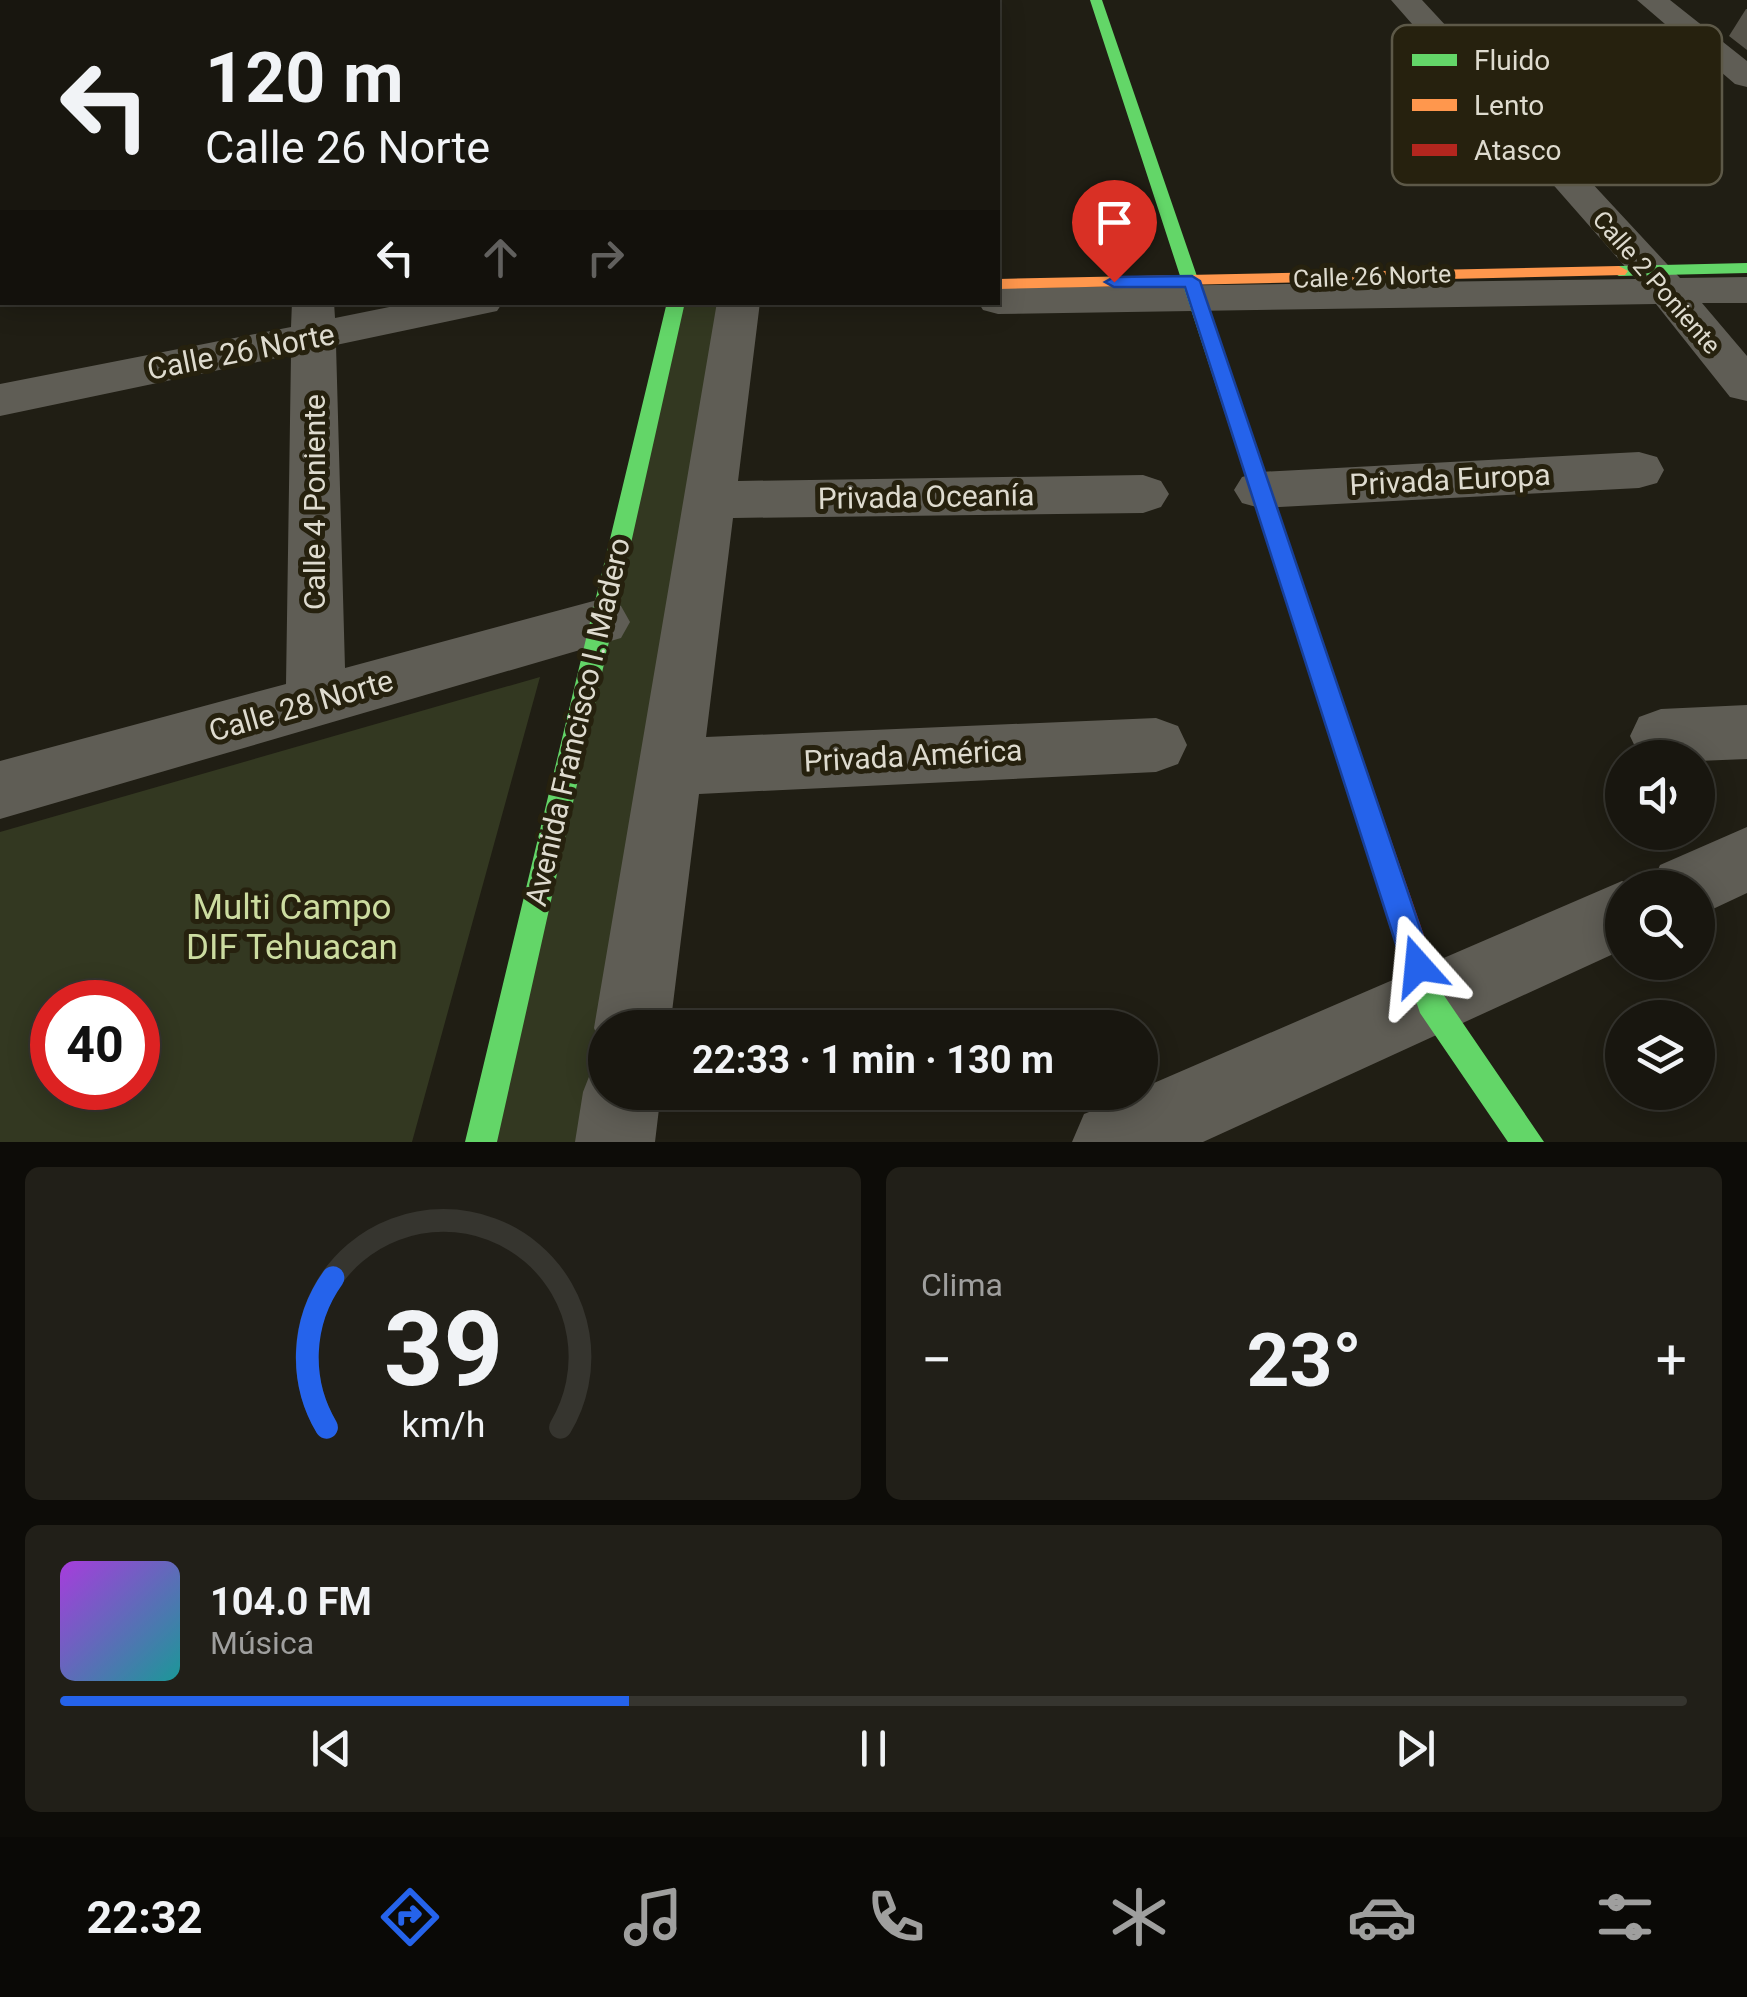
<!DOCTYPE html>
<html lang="es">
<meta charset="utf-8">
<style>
body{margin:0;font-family:Roboto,sans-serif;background:#211f18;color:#f1f3f6;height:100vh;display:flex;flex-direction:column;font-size:38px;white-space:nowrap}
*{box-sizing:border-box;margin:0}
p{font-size:32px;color:#9f9f9e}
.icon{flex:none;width:55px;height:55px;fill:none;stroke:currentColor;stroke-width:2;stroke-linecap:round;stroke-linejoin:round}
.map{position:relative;height:1142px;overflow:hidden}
.drawer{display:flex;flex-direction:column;gap:25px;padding:25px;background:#0d0c08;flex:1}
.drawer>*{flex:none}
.guide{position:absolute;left:0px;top:0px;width:1000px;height:305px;box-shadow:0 5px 25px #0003,0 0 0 2px #36352f;background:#18160f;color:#f1f3f6;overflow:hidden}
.buttons{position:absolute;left:1605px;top:740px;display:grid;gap:20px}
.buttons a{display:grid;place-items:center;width:110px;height:110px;border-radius:50%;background:#18160f;box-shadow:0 5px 25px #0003,0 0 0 2px #36352f;font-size:50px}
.speed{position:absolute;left:30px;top:980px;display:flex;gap:20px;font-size:50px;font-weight:700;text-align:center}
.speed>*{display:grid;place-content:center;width:130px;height:130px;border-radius:50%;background:#18160f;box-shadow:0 5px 25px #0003,0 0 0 2px #36352f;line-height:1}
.speed .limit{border:15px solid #d22;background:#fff;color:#111}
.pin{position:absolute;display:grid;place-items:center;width:85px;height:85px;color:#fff;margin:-102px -42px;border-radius:50% 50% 50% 0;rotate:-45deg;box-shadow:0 0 10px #0007}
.pin .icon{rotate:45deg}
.me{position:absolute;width:110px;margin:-55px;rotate:342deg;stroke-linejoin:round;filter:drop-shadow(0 0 8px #0008)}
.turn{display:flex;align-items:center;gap:35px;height:210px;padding:0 40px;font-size:45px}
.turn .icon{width:130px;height:130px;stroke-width:2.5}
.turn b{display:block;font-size:70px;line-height:85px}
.lanes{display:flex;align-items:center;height:95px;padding:0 40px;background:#0003;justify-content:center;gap:50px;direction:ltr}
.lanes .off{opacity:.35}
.big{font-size:75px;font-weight:700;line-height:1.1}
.drawer .tile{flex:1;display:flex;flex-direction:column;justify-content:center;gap:15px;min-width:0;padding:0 35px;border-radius:15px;background:#211f18}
.drawer .dial{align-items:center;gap:0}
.dial svg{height:260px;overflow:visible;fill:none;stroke:#36352f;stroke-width:7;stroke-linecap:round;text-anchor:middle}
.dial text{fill:#f1f3f6;stroke:none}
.song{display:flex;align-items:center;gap:30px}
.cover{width:120px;height:120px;border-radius:15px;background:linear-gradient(135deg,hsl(280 70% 55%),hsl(180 70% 35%))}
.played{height:10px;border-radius:5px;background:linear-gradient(90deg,#2563eb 35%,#36352f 35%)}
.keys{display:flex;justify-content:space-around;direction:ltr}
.heat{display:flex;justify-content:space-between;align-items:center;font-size:55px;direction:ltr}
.drawer .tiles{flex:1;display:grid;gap:25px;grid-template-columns:1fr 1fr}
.tile:last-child{grid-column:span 2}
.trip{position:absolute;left:588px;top:1010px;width:570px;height:100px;border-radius:50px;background:#18160f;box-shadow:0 5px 25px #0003,0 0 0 2px #36352f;font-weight:700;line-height:100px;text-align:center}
.tab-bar{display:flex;height:160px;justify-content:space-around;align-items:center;background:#0a0906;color:#9f9f9e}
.tab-bar .icon{width:70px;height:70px}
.tab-bar .current{color:#2563eb}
.tab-bar b{font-size:45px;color:#f1f3f6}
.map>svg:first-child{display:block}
.green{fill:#333821;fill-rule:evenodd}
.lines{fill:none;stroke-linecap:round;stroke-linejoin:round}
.street{fill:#5f5d55;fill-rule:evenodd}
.fast{fill:#63d668;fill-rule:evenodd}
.slow{fill:#ff974d;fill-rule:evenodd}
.jam{fill:#b3261e;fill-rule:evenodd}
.wall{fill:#57544b}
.route{fill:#2563eb;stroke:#184099;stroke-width:2.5}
.labels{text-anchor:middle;stroke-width:10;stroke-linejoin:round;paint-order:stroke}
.far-street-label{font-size:25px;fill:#dedbcf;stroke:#26210e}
.street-label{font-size:30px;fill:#dedbcf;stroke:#26210e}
.near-park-label{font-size:35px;fill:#ccdca0;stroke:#26210e}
.key{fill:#26210e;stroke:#5d5948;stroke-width:2.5}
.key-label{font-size:28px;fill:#dedbcf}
</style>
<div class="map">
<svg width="1747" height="1142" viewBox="0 0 1747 1142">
<rect width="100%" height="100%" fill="#201e14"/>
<!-- green -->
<path class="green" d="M 684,303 L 730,303 L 605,1028 L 605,1092 L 613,1142 L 483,1142 Z
M 540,677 L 412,1142 L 0,1142 L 0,832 ZM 52,1002 L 138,1002 L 138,1088 L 52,1088 Z"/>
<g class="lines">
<!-- street -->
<path class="street" d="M 295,0 L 325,0 L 325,2 L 295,2 Z
M 1391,0 L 1422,0 L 1680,278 L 1747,277 L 1747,303 L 1702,303 L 1747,356 L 1747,401 L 1730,397 L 1656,304 L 998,314 L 983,310 L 978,302 L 998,302 L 998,288 L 1636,279 Z
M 1637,0 L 1670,0 L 1747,61 L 1747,87 L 1735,84 Z
M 2,110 L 2,141 L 0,142 L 0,111 Z
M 334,302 L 335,318 L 414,302 L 503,302 L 497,311 L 336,345 L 345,668 L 601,599 L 621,606 L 630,622 L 621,638 L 0,819 L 0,761 L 286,684 L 291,355 L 0,416 L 0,384 L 291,327 L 292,302 Z
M 717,302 L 760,302 L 738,481 L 1143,475 L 1161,481 L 1169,494 L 1161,507 L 1143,513 L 733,518 L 706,737 L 1156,718 L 1178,726 L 1187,745 L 1178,764 L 1156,772 L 699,794 L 670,1028 L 605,1028 L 605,1054 L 594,1028 Z
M 1639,452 L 1657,457 L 1664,470 L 1657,483 L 1639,488 L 1260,508 L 1242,503 L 1234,490 L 1242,477 L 1260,472 Z
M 1747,705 L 1747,759 L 1698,761 L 1698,758 L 1646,758 L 1639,755 L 1630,736 L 1639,717 L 1661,709 Z
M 1747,827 L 1747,893 L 1698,916 L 1698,888 L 1650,888 L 1660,865 Z
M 1622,881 L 1639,888 L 1622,888 L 1622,950 L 1203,1142 L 1072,1142 L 1084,1114 L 1140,1092 L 1140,1089 Z
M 605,1060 L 605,1092 L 661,1092 L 655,1142 L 575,1142 L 583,1092 L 594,1064 Z"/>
<!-- fast -->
<path class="fast" d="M 1090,0 L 1102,0 L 1299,573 L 1296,579 L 1280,579 L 1277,573 Z
M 1747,263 L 1747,273 L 1619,276 L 1610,271 L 1619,266 Z
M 667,302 L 685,302 L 497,1142 L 465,1142 Z
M 1411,926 L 1421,931 L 1443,994 L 1544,1142 L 1508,1142 L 1420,1013 L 1396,941 L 1401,931 Z"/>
<!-- slow -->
<path class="slow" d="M 1619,266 L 1628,271 L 1625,275 L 998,289 L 998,279 Z"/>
<!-- jam -->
<path class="jam" d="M 1288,564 L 1296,567 L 1299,573 L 1426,941 L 1421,951 L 1411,956 L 1401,951 L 1396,941 L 1277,573 L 1280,567 Z"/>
</g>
<!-- wall -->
<path class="wall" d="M 1746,9 L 1747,9 L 1747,50 L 1729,36 Z"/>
<!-- route -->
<path class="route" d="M 1192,276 L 1200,281 L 1433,966 L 1429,976 L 1418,981 L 1408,976 L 1403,966 L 1185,287 L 1114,287 L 1105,282 L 1114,277 Z"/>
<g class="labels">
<!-- far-street labels -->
<g class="far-street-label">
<text transform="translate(1372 276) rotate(-2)" y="9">Calle 26 Norte</text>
<text transform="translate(1657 282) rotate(49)" y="9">Calle 2 Poniente</text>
</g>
<!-- street labels -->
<g class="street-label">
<text transform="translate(241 352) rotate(-11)" y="10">Calle 26 Norte</text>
<text transform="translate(1450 480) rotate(-3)" y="10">Privada Europa</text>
<text transform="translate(926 497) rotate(-1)" y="10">Privada Oceanía</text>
<text transform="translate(315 502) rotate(-90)" y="10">Calle 4 Poniente</text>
<text transform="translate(301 706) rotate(-16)" y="10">Calle 28 Norte</text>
<text transform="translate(578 722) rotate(-77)" y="10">Avenida Francisco I. Madero</text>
<text transform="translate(913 756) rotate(-3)" y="10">Privada América</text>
</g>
<!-- near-park labels -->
<g class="near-park-label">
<text x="292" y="919">Multi Campo<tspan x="292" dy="40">DIF Tehuacan</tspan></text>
</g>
</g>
<!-- legend -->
<rect x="1392" y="25" width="330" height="160" rx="15" class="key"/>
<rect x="1412" y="54" width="45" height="12" fill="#63d668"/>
<rect x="1412" y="99" width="45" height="12" fill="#ff974d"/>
<rect x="1412" y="144" width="45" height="12" fill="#b3261e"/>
<g class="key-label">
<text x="1474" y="70">Fluido</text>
<text x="1474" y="115">Lento</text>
<text x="1474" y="160">Atasco</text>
</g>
</svg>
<div class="buttons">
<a><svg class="icon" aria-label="sound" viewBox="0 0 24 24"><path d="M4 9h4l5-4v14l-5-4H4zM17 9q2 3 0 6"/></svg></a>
<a><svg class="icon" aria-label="search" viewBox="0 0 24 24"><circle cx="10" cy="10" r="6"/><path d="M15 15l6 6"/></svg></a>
<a><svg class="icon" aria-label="layers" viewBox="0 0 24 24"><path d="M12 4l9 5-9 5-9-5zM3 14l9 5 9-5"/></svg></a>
</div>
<div class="speed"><div class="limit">40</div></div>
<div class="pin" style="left:1114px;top:282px;background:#d93025"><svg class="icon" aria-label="arrive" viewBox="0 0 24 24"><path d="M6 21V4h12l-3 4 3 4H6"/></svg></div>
<svg class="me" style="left:1418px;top:966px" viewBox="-20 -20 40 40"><path d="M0-17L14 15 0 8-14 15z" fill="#2563eb" stroke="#fff" stroke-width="4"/></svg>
<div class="trip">22:33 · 1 min · 130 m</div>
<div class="guide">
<div class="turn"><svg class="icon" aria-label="left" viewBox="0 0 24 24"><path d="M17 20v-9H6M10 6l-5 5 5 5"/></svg><div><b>120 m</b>Calle 26 Norte</div></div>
<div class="lanes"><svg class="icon" aria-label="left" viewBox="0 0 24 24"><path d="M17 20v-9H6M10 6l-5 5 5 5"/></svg><svg class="icon off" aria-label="ahead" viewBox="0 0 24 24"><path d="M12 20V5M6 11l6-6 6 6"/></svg><svg class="icon off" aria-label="right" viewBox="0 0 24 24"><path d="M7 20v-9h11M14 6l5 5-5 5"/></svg></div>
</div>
</div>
<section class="drawer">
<div class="tiles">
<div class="tile dial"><svg viewBox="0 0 100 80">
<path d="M14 69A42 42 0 1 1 86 69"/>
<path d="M14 69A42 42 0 0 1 16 23" stroke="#2563eb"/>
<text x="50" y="56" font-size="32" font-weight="700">39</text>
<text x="50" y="72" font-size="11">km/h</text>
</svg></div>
<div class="tile"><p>Clima</p>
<div class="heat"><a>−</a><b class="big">23°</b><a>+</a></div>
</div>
<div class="tile">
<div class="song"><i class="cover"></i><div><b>104.0 FM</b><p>Música</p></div></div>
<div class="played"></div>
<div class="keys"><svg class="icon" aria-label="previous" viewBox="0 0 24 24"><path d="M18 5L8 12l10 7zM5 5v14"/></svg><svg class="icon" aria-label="pause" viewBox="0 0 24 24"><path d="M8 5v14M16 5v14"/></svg><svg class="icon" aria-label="next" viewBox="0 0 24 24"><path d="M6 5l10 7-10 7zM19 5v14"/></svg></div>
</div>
</div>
</section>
<nav class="tab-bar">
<b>22:32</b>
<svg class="icon current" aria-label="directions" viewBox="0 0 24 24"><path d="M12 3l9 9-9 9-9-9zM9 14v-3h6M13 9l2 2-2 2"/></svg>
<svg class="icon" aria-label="music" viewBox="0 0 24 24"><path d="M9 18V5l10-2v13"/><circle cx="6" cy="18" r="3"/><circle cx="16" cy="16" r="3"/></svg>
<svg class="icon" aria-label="phone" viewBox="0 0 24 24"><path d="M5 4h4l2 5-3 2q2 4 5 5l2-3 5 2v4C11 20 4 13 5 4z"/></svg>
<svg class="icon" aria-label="climate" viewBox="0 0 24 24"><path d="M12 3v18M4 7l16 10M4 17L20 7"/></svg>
<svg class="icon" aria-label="car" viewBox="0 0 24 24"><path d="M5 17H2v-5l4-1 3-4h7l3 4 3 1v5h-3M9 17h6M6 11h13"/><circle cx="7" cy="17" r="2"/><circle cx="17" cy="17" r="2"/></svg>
<svg class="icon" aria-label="filters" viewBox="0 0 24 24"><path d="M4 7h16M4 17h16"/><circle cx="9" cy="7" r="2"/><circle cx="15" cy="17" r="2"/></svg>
</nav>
